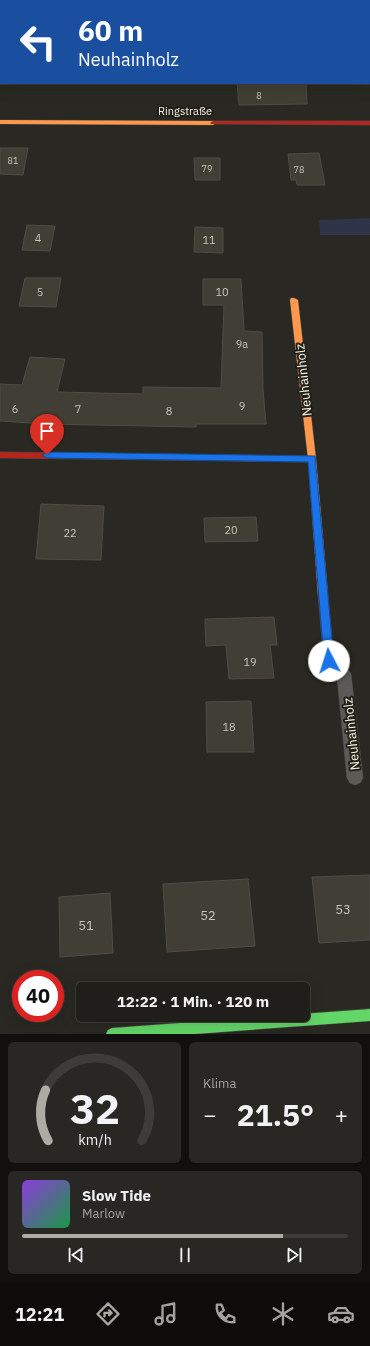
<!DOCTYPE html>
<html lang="de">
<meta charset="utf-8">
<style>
body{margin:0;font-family:"IBM Plex Sans",sans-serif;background:#282723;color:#f1f3f6;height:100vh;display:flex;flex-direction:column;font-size:15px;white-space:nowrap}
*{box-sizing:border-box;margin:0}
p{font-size:13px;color:#a2a2a2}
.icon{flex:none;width:22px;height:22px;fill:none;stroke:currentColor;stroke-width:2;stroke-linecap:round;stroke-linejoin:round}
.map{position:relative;height:1034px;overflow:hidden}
.side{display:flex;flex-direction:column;gap:8px;padding:8px;background:#12100e;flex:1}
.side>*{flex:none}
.guide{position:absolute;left:0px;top:0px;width:370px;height:84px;box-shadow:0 4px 16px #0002,0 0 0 1px #3d3c39;background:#1a4fa0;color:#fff;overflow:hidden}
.speed{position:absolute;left:12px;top:970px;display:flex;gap:8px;font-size:20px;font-weight:700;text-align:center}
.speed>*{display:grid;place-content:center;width:52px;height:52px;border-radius:50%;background:#201e1a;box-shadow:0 4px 16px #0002,0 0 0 1px #3d3c39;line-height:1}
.speed .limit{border:6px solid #d22;background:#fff;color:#111}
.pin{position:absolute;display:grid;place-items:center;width:34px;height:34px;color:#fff;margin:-41px -17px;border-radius:50% 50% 50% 0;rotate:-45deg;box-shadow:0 0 4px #0007}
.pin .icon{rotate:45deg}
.me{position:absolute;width:44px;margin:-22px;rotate:355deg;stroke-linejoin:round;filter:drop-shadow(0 0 3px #0008)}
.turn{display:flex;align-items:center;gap:14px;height:84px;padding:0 12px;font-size:18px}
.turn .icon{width:52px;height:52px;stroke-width:2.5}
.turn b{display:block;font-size:28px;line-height:34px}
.big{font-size:30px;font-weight:700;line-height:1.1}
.side .tile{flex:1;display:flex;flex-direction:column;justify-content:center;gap:6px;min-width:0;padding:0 14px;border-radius:6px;background:#282723}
.side .dial{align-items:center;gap:0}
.dial svg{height:104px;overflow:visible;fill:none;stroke:#3d3c39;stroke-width:7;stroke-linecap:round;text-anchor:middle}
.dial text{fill:#f1f3f6;stroke:none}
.song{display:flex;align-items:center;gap:12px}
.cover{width:48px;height:48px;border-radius:6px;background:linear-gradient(135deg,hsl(270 70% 55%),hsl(140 70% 35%))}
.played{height:4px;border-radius:2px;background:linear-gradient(90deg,#aeaba5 80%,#3d3c39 80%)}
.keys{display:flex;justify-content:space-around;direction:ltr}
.heat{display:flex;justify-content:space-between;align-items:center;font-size:22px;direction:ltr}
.side .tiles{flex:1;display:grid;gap:8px;grid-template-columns:1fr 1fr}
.tile:last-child{grid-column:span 2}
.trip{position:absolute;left:76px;top:982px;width:234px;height:40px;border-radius:6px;background:#201e1a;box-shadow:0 4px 16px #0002,0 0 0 1px #3d3c39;font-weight:700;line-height:40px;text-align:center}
.tab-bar{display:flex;height:64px;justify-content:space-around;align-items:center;background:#0d0c0a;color:#a2a2a2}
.tab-bar .icon{width:28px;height:28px}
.tab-bar .on{color:#aeaba5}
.tab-bar b{font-size:18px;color:#f1f3f6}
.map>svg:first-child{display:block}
.green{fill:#2f3448}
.building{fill:#413e35;stroke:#4d4c47}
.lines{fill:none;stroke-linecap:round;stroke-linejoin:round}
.lane-casing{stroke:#474641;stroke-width:1}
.street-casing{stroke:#474641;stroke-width:1}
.fast-casing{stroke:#474641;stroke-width:1}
.slow-casing{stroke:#474641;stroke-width:1}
.jam-casing{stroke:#474641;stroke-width:1}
.lane{fill:#5c5a56;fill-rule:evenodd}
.street{fill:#5c5a56;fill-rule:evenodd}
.fast{fill:#63d668;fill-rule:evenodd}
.slow{fill:#ff974d;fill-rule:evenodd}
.jam{fill:#b3261e;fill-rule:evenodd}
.route{fill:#1a73e8;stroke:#114b97}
.labels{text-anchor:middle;stroke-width:4;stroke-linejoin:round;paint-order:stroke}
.far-number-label{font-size:9px;fill:#c8c5be}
.far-street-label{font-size:11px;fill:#f5f2ec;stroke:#232016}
.number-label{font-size:11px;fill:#c8c5be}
.street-label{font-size:13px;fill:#f5f2ec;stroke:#232016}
.near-number-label{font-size:13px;fill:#c8c5be}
</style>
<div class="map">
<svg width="370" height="1034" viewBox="0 0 370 1034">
<rect width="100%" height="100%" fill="#2a2822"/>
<!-- green -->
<path class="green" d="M 370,218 L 370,235 L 320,235 L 319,220 Z"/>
<!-- building -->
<path class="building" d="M 237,83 L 306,83 L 307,104 L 239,105 Z
M 0,148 L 28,148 L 23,175 L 0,174 Z
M 319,153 L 325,185 L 297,185 L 296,180 L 291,180 L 288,154 Z
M 194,158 L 220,158 L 220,180 L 195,180 Z
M 27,225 L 55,226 L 50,251 L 22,250 Z
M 195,227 L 223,228 L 223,253 L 194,252 Z
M 25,278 L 61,278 L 56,307 L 19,306 Z
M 203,279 L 241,279 L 244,331 L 262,332 L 263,389 L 266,424 L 196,424 L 196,427 L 46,424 L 0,421 L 0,384 L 22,385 L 30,357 L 65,359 L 57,392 L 143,394 L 143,387 L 221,388 L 224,305 L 203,305 Z
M 41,504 L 104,506 L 101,560 L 36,559 Z
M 256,517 L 258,541 L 205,542 L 204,518 Z
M 274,617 L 277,645 L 270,645 L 274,678 L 229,679 L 226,645 L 206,646 L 205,619 Z
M 251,701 L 254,752 L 207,752 L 206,702 Z
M 370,875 L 370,940 L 319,943 L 312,877 Z
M 248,879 L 255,946 L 167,952 L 163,884 Z
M 110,893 L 113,953 L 60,957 L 59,897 Z"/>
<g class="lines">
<!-- lane casing -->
<g class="lane-casing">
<path id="lane" d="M 329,655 C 337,658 347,666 351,674 L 363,778 L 360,783 L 355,785 L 350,783 L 347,778 L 337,677 L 324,665 L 322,661 L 324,657 Z"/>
</g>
<!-- street casing -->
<g class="street-casing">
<path id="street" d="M 369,25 L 370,25 L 370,33 L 369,33 Z
M 0,27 L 1,27 L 1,35 L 0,35 Z"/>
</g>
<!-- fast casing -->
<g class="fast-casing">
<path id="fast" d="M 370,1009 L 370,1021 L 195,1034 L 106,1034 L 108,1030 L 112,1028 Z"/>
</g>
<!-- slow casing -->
<g class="slow-casing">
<path id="slow" d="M 0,120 L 213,121 L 216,123 L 213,125 L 0,124 Z
M 291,298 L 294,298 L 298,300 L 316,459 L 328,595 L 326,598 L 320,598 L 318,595 L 308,459 L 290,300 Z"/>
</g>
<!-- jam casing -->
<g class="jam-casing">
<path id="jam" d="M 213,121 L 370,121 L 370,125 L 211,124 L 210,123 Z
M 0,452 L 312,456 L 316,459 L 312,462 L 0,458 Z
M 323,591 L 326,592 L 328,595 L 334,661 L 332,664 L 329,665 L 326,664 L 324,661 L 318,595 L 320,592 Z"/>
</g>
<!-- lane -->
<use href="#lane" class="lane"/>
<!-- street -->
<use href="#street" class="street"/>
<!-- fast -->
<use href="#fast" class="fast"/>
<!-- slow -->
<use href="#slow" class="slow"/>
<!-- jam -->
<use href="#jam" class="jam"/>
</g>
<!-- route -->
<path class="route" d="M 47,452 L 315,456 L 334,661 L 332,664 L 329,665 L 325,664 L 324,661 L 308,462 L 47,458 L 42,455 Z"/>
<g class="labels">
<!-- far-number labels -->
<g class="far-number-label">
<text x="259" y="99">8</text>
<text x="13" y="164">81</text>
<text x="207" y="172">79</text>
<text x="299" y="173">78</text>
</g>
<!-- far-street labels -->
<g class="far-street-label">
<text x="185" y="115">Ringstraße</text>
</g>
<!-- number labels -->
<g class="number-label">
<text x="38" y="242">4</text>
<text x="209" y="244">11</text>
<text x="40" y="296">5</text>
<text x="222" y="296">10</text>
<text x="242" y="348">9a</text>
<text x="242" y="410">9</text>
<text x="15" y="413">6</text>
<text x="78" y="413">7</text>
<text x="169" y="415">8</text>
<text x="231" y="534">20</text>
<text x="70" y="537">22</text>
<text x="250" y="666">19</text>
<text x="229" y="731">18</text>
</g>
<!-- street labels -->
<g class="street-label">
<text transform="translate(303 380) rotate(-96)" y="5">Neuhainholz</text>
<text transform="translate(351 734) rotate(-96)" y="5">Neuhainholz</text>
</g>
<!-- near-number labels -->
<g class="near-number-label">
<text x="343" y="914">53</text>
<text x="208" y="920">52</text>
<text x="86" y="930">51</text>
</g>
</g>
</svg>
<div class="speed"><div class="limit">40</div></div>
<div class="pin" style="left:47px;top:455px;background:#d93025"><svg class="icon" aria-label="arrive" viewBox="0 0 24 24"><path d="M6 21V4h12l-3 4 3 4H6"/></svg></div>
<svg class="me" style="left:329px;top:661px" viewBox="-20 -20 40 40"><circle r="19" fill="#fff"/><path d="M0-13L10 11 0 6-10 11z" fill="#1a73e8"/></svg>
<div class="trip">12:22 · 1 Min. · 120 m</div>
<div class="guide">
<div class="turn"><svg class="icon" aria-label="left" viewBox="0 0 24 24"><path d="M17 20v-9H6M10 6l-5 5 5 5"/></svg><div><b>60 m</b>Neuhainholz</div></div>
</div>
</div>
<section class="side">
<div class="tiles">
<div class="tile dial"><svg viewBox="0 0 100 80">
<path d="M14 69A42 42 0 1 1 86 69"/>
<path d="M14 69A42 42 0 0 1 12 30" stroke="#aeaba5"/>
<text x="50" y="56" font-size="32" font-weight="700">32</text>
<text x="50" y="72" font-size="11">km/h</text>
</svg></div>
<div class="tile"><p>Klima</p>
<div class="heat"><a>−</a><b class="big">21.5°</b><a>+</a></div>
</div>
<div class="tile">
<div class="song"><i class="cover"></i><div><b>Slow Tide</b><p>Marlow</p></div></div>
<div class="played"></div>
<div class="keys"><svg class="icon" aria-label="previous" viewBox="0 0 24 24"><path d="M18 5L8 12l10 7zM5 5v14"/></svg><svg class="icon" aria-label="pause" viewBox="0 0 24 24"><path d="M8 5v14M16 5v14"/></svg><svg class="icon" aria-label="next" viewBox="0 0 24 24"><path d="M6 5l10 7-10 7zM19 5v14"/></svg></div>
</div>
</div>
</section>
<nav class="tab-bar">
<b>12:21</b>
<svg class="icon on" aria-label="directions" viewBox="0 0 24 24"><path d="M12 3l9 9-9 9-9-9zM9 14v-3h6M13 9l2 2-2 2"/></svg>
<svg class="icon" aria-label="music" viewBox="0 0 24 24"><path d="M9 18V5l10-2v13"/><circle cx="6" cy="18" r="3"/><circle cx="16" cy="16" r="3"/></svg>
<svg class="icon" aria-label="phone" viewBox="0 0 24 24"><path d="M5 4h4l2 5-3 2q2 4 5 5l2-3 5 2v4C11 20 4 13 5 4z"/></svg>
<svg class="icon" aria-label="climate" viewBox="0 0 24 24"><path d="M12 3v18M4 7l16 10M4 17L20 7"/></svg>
<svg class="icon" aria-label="car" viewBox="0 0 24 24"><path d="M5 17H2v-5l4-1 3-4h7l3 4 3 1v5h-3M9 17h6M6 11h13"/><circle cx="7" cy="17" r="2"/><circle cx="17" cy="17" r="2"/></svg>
</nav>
